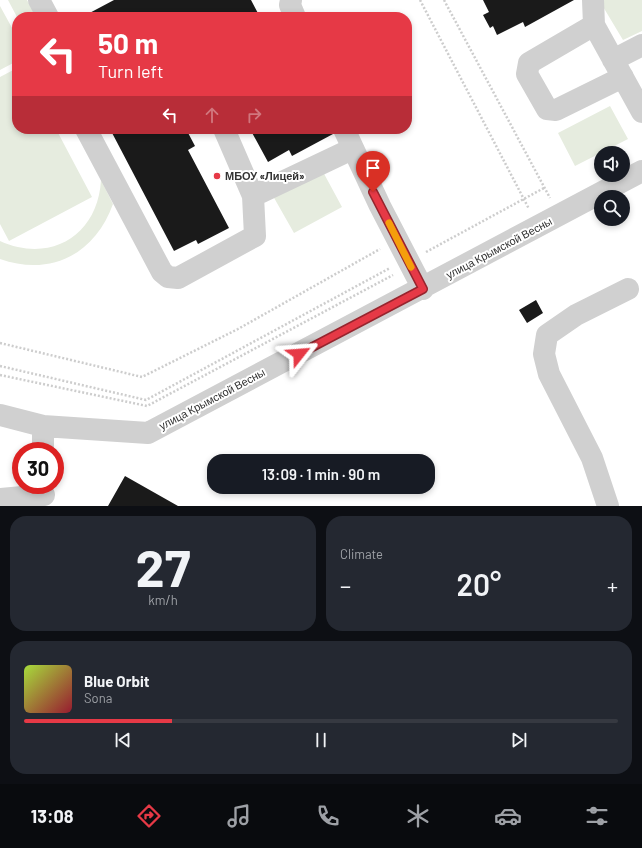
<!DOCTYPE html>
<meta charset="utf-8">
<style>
body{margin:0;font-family:Barlow,sans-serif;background:#242831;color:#f1f3f6;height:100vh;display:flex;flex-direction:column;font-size:15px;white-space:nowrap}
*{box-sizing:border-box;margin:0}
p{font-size:13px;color:#9ea1a6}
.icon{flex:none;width:22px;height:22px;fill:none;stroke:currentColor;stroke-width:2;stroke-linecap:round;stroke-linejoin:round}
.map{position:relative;height:506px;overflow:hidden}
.details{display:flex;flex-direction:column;gap:10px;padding:10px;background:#0d0f14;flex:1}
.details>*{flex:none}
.banner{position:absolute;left:12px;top:12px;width:400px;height:122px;border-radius:16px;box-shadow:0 2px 6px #0003;background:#e63946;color:#fff;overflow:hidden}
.controls{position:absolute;left:594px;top:146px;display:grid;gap:8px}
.controls a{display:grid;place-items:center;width:36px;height:36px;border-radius:50%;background:#171b24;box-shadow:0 2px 6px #0003;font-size:20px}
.speed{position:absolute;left:12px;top:442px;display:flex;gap:8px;font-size:20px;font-weight:700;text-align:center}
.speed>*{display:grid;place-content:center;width:52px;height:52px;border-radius:50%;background:#171b24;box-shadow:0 2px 6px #0003;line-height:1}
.speed .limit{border:6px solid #d22;background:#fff;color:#111}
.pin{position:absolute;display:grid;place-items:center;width:34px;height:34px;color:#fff;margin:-41px -17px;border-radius:50% 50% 50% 0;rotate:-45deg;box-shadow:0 0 4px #0007}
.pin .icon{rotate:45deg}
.me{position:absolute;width:44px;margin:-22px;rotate:62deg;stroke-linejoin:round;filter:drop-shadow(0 0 3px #0008)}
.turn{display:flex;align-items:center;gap:14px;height:84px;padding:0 20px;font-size:18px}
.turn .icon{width:52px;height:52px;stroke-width:2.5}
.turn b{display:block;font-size:28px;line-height:34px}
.lanes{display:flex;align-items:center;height:38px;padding:0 20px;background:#0003;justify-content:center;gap:20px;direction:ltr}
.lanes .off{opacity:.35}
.big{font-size:30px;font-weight:600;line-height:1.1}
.details .tile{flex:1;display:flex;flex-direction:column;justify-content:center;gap:6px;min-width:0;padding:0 14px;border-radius:16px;background:#242831}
.details .dial{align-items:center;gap:0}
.dial b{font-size:52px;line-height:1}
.song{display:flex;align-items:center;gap:12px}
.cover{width:48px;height:48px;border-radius:6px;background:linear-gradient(135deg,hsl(80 70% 55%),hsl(350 70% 35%))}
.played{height:4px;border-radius:2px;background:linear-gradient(90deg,#e63946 25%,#363941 25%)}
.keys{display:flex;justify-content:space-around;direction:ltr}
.heat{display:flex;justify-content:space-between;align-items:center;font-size:22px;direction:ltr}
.details .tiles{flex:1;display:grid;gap:10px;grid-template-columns:1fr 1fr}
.tile:last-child{grid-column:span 2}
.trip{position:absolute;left:207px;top:454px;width:228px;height:40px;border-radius:16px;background:#171b24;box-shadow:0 2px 6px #0003;font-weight:600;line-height:40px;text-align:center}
.tab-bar{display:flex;height:64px;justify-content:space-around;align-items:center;background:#090b0e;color:#9ea1a6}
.tab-bar .icon{width:28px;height:28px}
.tab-bar .active{color:#e63946}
.tab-bar b{font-size:18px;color:#f1f3f6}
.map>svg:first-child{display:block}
.green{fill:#e6ecdf}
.building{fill:#1a1a1a}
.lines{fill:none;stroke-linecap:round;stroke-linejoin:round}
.path{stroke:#cdcdcd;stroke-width:2.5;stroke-dasharray:2 2;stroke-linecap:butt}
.minor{stroke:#d0d0d0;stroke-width:22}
.route-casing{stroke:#96252e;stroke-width:10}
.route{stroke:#e63946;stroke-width:7}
.slow{stroke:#f59e0b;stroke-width:7}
.poi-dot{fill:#e63946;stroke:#fff;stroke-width:1.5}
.labels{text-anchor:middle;stroke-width:4;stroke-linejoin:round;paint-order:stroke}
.poi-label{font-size:11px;font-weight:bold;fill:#333;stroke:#fff;text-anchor:start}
.street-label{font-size:11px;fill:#333;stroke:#fff}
</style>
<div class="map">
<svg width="642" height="506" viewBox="0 0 642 506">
<rect width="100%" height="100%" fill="#fff"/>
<!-- green -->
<path class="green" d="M 8,0 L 27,0 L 36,17 L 17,17 Z
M 599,0 L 642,0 L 642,31 L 623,40 Z
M 0,6 L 17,37 L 17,61 L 0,70 Z
M 17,68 L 17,129 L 56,129 L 92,197 L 9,241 L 0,224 L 0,77 Z
M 610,106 L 628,139 L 575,166 L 558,133 Z
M 322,170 L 342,207 L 294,233 L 273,196 Z
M 101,180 L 113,204 C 95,254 51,277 0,259 L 0,241 C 51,264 98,235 101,180 Z"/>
<!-- building -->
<path class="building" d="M 114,0 L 251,0 L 260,17 L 82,17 Z
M 483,0 L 574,0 L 525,27 L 523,22 L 497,35 L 493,26 L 490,28 L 483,15 L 489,12 Z
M 110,129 L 186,129 L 195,146 L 188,150 L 229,228 L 198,244 L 196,240 L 174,251 Z
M 250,129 L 332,129 L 333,134 L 292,156 L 289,150 L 268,162 Z
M 536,300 L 543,313 L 527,323 L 519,310 Z
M 125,476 L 178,506 L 108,506 Z"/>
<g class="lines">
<!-- path -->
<path class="path" d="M 420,0 L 529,209
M 444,0 L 550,198
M 426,252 L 544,188
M 0,343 L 142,377 L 238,329 L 380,249
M 0,366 L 146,400 L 390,268
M 0,375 L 147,406 L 393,275"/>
<!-- minor -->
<path class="minor" d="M 39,0 L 48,17
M 291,0 L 290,5 L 295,17
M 593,0 L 594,25 L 642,112
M 594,25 L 529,63 L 527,74 L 547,109 L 556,110 L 623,77
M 613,60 L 642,45
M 86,129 L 162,272 L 168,277 L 178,278 L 255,236 L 253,196 L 352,149
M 224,129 L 253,196
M 344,129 L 380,206 L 423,289
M 0,415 L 43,426 L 148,433 L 642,171
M 43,451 L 43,426
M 0,499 L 44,495
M 608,506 L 592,458 L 549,374 L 544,354 L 547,335 L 576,315 L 628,289"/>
</g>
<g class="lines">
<!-- route casing -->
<g class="route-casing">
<path id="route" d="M 299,354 L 423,289 L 373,192"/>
</g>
<!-- route -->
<use href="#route" class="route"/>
<!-- slow -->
<path class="slow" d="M 389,223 L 411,267"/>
</g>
<!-- markers -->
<circle class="poi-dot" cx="217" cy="176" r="4"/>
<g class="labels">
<!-- poi labels -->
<g class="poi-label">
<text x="225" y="180">МБОУ «Лицей»</text>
</g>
<!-- street labels -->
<g class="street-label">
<text transform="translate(499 248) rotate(-28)" y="4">улица Крымской Весны</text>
<text transform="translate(212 399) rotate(-28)" y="4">улица Крымской Весны</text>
</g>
</g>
</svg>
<div class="controls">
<a><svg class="icon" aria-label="sound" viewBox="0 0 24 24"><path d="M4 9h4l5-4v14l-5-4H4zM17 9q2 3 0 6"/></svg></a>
<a><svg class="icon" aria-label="search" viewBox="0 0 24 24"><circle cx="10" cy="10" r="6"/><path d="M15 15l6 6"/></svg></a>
</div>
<div class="speed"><div class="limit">30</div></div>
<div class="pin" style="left:373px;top:192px;background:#d93025"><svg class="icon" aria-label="arrive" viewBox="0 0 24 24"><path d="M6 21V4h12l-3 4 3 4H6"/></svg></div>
<svg class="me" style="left:299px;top:354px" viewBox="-20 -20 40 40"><path d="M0-17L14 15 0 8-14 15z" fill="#e63946" stroke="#fff" stroke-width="4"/></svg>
<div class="trip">13:09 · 1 min · 90 m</div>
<div class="banner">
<div class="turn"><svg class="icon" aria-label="left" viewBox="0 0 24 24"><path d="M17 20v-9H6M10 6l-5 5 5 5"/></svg><div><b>50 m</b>Turn left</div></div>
<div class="lanes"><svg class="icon" aria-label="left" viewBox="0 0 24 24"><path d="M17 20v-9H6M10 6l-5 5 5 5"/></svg><svg class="icon off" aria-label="ahead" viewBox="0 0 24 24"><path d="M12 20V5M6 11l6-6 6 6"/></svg><svg class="icon off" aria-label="right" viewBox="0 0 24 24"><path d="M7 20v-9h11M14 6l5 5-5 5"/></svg></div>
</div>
</div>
<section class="details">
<div class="tiles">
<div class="tile dial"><b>27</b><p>km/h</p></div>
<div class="tile"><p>Climate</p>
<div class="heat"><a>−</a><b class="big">20°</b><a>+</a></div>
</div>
<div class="tile">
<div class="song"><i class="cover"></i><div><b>Blue Orbit</b><p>Sona</p></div></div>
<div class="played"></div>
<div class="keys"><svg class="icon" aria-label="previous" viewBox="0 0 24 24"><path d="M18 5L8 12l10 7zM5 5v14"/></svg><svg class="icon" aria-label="pause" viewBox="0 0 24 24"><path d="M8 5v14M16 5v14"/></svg><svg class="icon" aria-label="next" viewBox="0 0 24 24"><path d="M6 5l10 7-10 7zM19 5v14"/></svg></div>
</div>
</div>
</section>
<nav class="tab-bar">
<b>13:08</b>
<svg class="icon active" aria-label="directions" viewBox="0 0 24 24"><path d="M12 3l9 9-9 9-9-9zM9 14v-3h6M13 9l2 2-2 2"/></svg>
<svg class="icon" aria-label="music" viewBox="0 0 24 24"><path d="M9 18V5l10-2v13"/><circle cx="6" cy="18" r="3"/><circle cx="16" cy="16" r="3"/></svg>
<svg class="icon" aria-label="phone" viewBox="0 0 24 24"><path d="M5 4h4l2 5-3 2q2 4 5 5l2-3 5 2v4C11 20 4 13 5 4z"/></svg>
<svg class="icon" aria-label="climate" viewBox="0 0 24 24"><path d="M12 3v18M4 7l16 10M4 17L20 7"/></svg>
<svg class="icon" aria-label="car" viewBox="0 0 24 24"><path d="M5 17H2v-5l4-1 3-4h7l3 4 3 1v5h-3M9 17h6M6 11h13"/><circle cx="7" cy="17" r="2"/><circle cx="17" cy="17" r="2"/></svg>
<svg class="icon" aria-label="filters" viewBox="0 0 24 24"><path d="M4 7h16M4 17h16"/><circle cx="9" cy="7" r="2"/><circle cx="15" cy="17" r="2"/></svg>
</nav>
